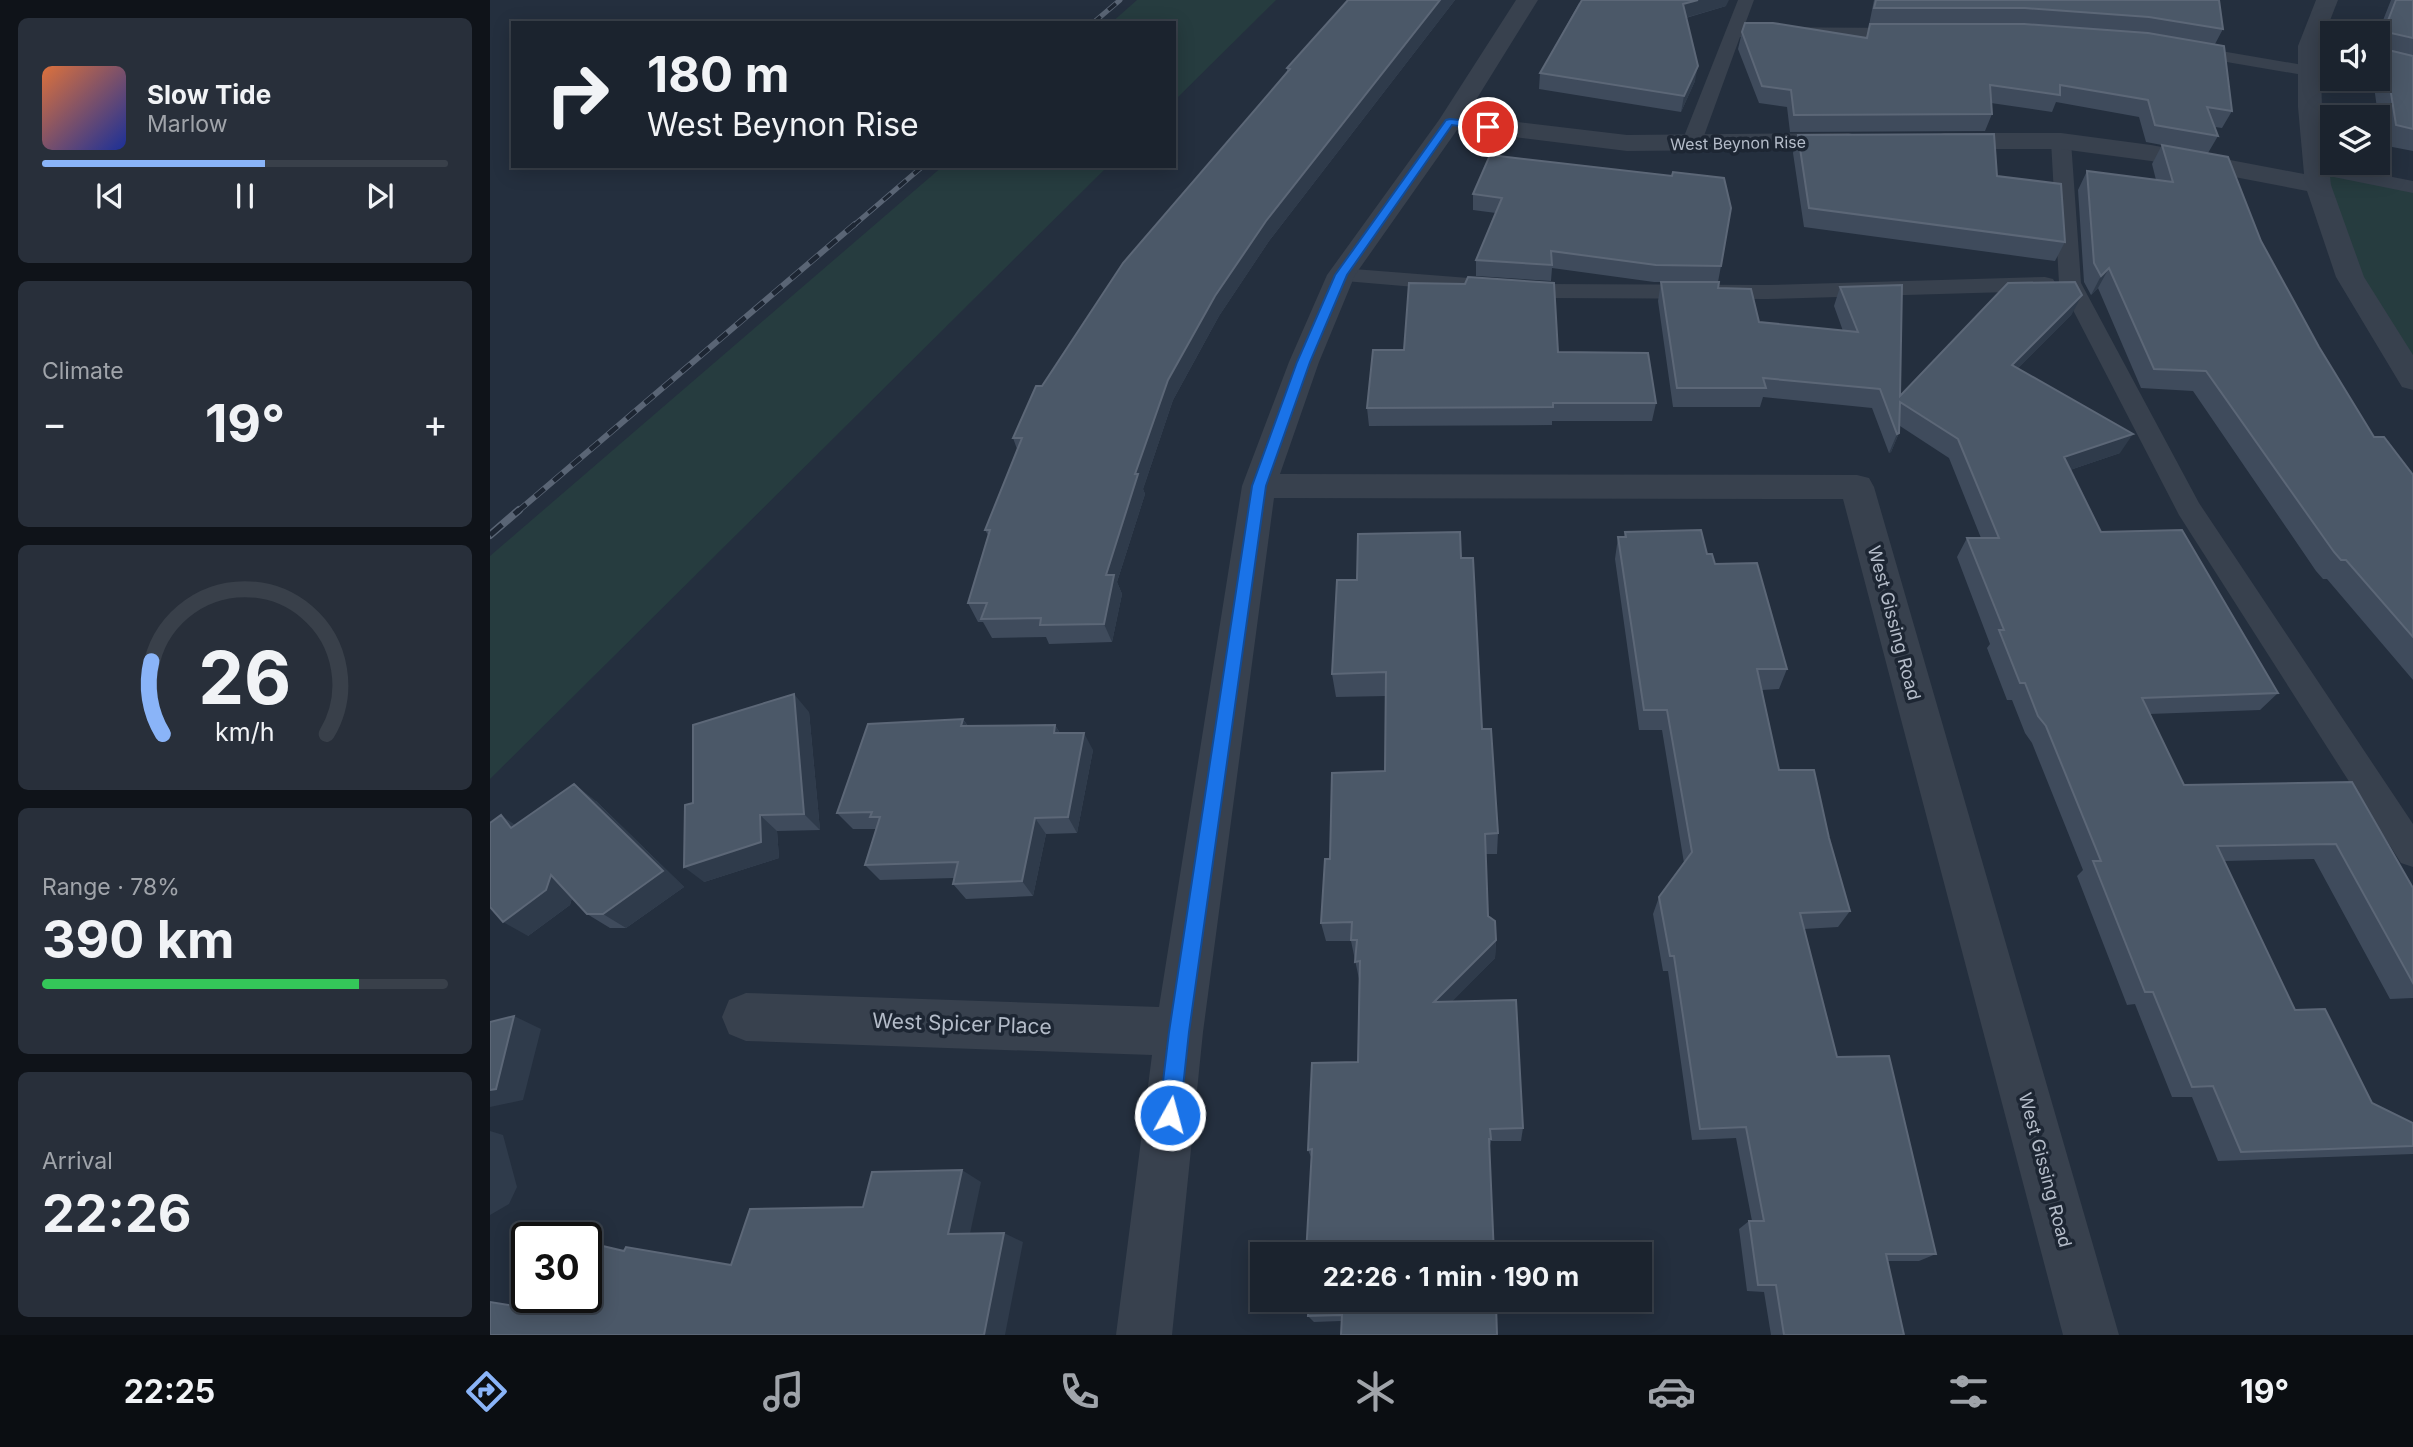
<!DOCTYPE html>
<meta charset="utf-8">
<style>
body{margin:0;font-family:Inter,sans-serif;background:#282f3a;color:#f1f3f6;height:100vh;display:flex;flex-direction:column;font-size:26px;white-space:nowrap}
*{box-sizing:border-box;margin:0}
p{font-size:23px;color:#a0a4aa}
.icon{flex:none;width:38px;height:38px;fill:none;stroke:currentColor;stroke-width:2;stroke-linecap:round;stroke-linejoin:round}
.map{position:relative;flex:1;overflow:hidden}
.details{display:flex;flex-direction:column;gap:18px;padding:18px;background:#0f1319;width:490px}
.details>*{flex:none}
.guide{position:absolute;left:21px;top:21px;width:665px;height:147px;border-radius:0px;box-shadow:0 4px 18px #0003,0 0 0 2px #39404a;background:#1b232e;color:#f1f3f6;overflow:hidden}
.buttons{position:absolute;left:1830px;top:21px;display:grid;gap:14px}
.buttons a{display:grid;place-items:center;width:70px;height:70px;border-radius:0px;background:#1b232e;box-shadow:0 4px 18px #0003,0 0 0 2px #39404a;font-size:35px}
.speed{position:absolute;left:21px;top:1222px;display:flex;gap:14px;font-size:35px;font-weight:700;text-align:center}
.speed>*{display:grid;place-content:center;width:91px;height:91px;border-radius:50%;background:#1b232e;box-shadow:0 4px 18px #0003,0 0 0 2px #39404a;line-height:1}
.speed .limit{border:4px solid #111;border-radius:10px;background:#fff;color:#111}
.pin{position:absolute;display:grid;place-items:center;width:60px;height:60px;color:#fff;margin:-30px;border:4px solid #fff;border-radius:50%;box-shadow:0 2px 7px #0007}
.me{position:absolute;width:77px;margin:-38px;rotate:7deg;stroke-linejoin:round;filter:drop-shadow(0 0 5px #0008)}
.turn{display:flex;align-items:center;gap:24px;height:147px;padding:0 21px;font-size:32px}
.turn .icon{width:91px;height:91px;stroke-width:2.5}
.turn b{display:block;font-size:49px;line-height:60px}
.big{font-size:52px;font-weight:700;line-height:1.1}
.details .card{flex:1;display:flex;flex-direction:column;justify-content:center;gap:10px;min-width:0;padding:0 24px;border-radius:10px;background:#282f3a}
.details .dial{align-items:center;gap:0}
.dial svg{height:182px;overflow:visible;fill:none;stroke:#39404a;stroke-width:7;stroke-linecap:round;text-anchor:middle}
.dial text{fill:#f1f3f6;stroke:none}
.song{display:flex;align-items:center;gap:21px}
.cover{width:84px;height:84px;border-radius:10px;background:linear-gradient(135deg,hsl(20 70% 55%),hsl(230 70% 35%))}
.played{height:7px;border-radius:4px;background:linear-gradient(90deg,#8ab4f8 55%,#39404a 55%)}
.keys{display:flex;justify-content:space-around;direction:ltr}
.heat{display:flex;justify-content:space-between;align-items:center;font-size:38px;direction:ltr}
.charge{height:10px;border-radius:5px;background:linear-gradient(90deg,#34c759 78%,#39404a 0)}
.trip{position:absolute;left:760px;top:1242px;width:402px;height:70px;border-radius:0px;background:#1b232e;box-shadow:0 4px 18px #0003,0 0 0 2px #39404a;font-weight:700;line-height:70px;text-align:center}
.dock{display:flex;height:112px;justify-content:space-around;align-items:center;background:#0b0e12;color:#a0a4aa}
.dock .icon{width:49px;height:49px}
.dock .on{color:#8ab4f8}
.dock b{font-size:32px;color:#f1f3f6}
main{display:flex;flex:1;min-height:0}
.map>svg:first-child{display:block}
.green{fill:#263c3f}
.lines{fill:none;stroke-linecap:round;stroke-linejoin:round}
.lane{fill:#38414e;fill-rule:evenodd}
.street{fill:#38414e;fill-rule:evenodd}
.rail-far2-casing{stroke:#5a6575;stroke-width:5}
.rail-far1-casing{stroke:#5a6575;stroke-width:6}
.rail-casing{stroke:#5a6575;stroke-width:8}
.rail-far2{stroke:#1d2633;stroke-width:3.5;stroke-dasharray:10;stroke-linecap:butt}
.rail-far1{stroke:#1d2633;stroke-width:4.5;stroke-dasharray:12;stroke-linecap:butt}
.rail{stroke:#1d2633;stroke-width:5;stroke-dasharray:16;stroke-linecap:butt}
.wall{fill:#3f4b5c}
.shaded-wall{fill:#2f3b4b}
.building{fill:#4b5868;stroke:#5c6777;stroke-width:2}
.route{fill:#1a73e8;stroke:#114b97;stroke-width:2}
.labels{text-anchor:middle;stroke-width:7;stroke-linejoin:round;paint-order:stroke}
.far-street-label{font-size:16px;fill:#b4bcc9;stroke:#1d2633}
.street-label{font-size:18px;fill:#b4bcc9;stroke:#1d2633}
.near-street-label{font-size:21px;fill:#b4bcc9;stroke:#1d2633}
</style>
<main>
<section class="details">
<div class="card">
<div class="song"><i class="cover"></i><div><b>Slow Tide</b><p>Marlow</p></div></div>
<div class="played"></div>
<div class="keys"><svg class="icon" aria-label="previous" viewBox="0 0 24 24"><path d="M18 5L8 12l10 7zM5 5v14"/></svg><svg class="icon" aria-label="pause" viewBox="0 0 24 24"><path d="M8 5v14M16 5v14"/></svg><svg class="icon" aria-label="next" viewBox="0 0 24 24"><path d="M6 5l10 7-10 7zM19 5v14"/></svg></div>
</div>
<div class="card"><p>Climate</p>
<div class="heat"><a>−</a><b class="big">19°</b><a>+</a></div>
</div>
<div class="card dial"><svg viewBox="0 0 100 80">
<path d="M14 69A42 42 0 1 1 86 69"/>
<path d="M14 69A42 42 0 0 1 9 37" stroke="#8ab4f8"/>
<text x="50" y="56" font-size="32" font-weight="700">26</text>
<text x="50" y="72" font-size="11">km/h</text>
</svg></div>
<div class="card"><p>Range · 78%</p><b class="big">390 km</b><div class="charge"></div></div>
<div class="card"><p>Arrival</p><b class="big">22:26</b></div>
</section>
<div class="map">
<svg width="1923" height="1335" viewBox="0 0 1923 1335">
<rect width="100%" height="100%" fill="#242f3e"/>
<!-- green -->
<path class="green" d="M 647,0 L 786,0 L 684,101 L 684,23 L 621,23 Z
M 453,166 L 618,166 L 0,779 L 0,556 Z
M 1826,168 L 1923,187 L 1923,380 L 1860,277 Z"/>
<g class="lines">
<!-- lane -->
<path class="lane" d="M 1248,0 L 1264,0 L 1254,27 L 1416,28 L 1425,33 L 1416,38 L 1250,37 L 1211,144 L 1201,150 L 1194,148 L 1191,144 Z
M 1696,45 L 1819,66 L 1828,71 L 1819,76 L 1690,54 L 1687,50 L 1690,46 Z
M 1571,135 L 1581,141 L 1591,283 L 1709,503 L 1923,824 L 1923,867 L 1911,863 L 1689,515 L 1569,283 L 1561,141 Z
M 1826,162 L 1923,181 L 1923,193 L 1819,172 L 1816,168 L 1819,164 Z
M 851,268 L 1054,284 L 1277,285 L 1555,277 L 1563,279 L 1566,284 L 1563,289 L 1555,291 L 1277,299 L 1054,298 L 843,280 L 840,275 L 843,270 Z"/>
<!-- street -->
<path class="street" d="M 1026,0 L 1048,0 L 976,116 L 1137,135 L 1359,133 L 1368,136 L 1372,141 L 1368,146 L 1359,149 L 1137,151 L 967,130 L 865,275 L 829,362 L 790,474 L 1367,475 L 1379,478 L 1384,487 L 1629,1335 L 1573,1335 L 1353,499 L 784,498 L 713,1032 L 682,1335 L 626,1335 L 662,1055 L 256,1041 L 239,1034 L 232,1017 L 239,1000 L 256,993 L 669,1007 L 752,486 L 799,362 L 837,275 L 949,120 Z
M 1826,0 L 1848,0 L 1830,46 L 1832,107 L 1841,185 L 1874,277 L 1923,355 L 1923,390 L 1912,387 L 1846,277 L 1817,191 L 1661,161 L 1571,149 L 1454,149 L 1445,146 L 1441,141 L 1445,136 L 1454,133 L 1571,133 L 1661,145 L 1814,174 L 1808,107 L 1808,46 Z"/>
<!-- rail-far2 casing -->
<g class="rail-far2-casing">
<path id="rail-far2" d="M 603,23 L 630,0
M 363,226 L 433,166"/>
</g>
<!-- rail-far1 casing -->
<g class="rail-far1-casing">
<path id="rail-far1" d="M 27,512 L 365,224"/>
</g>
<!-- rail casing -->
<g class="rail-casing">
<path id="rail" d="M 0,535 L 29,510"/>
</g>
<!-- rail-far2 -->
<use href="#rail-far2" class="rail-far2"/>
<!-- rail-far1 -->
<use href="#rail-far1" class="rail-far1"/>
<!-- rail -->
<use href="#rail" class="rail"/>
</g>
<!-- wall -->
<path class="wall" d="M 858,0 L 965,0 L 779,241 L 729,316 L 683,400 L 653,489 L 655,494 L 627,582 L 632,594 L 622,642 L 559,644 L 556,637 L 502,638 L 493,622 L 488,622 L 478,603 L 498,535 L 495,530 L 527,449 L 523,438 L 552,386 L 797,71 L 797,68 Z
M 1384,0 L 1729,0 L 1733,29 L 1725,44 L 1742,111 L 1732,128 L 1725,127 L 1728,136 L 1718,153 L 1771,241 L 1829,347 L 1884,437 L 1923,475 L 1923,680 L 1837,579 L 1833,579 L 1826,571 L 1703,391 L 1651,388 L 1608,288 L 1601,295 L 1594,282 L 1588,190 L 1597,171 L 1666,180 L 1662,164 L 1672,145 L 1656,142 L 1649,117 L 1566,102 L 1562,112 L 1501,103 L 1502,114 L 1495,131 L 1300,132 L 1297,107 L 1269,103 L 1248,49 L 1252,32 L 1376,38 L 1380,25 L 1379,25 Z
M 1901,0 L 1923,0 L 1923,151 L 1892,145 L 1883,79 L 1888,79 L 1888,33 Z
M 1089,3 L 1236,6 L 1196,18 L 1205,81 L 1191,112 L 1049,89 L 1050,73 Z
M 1308,135 L 1575,242 L 1565,261 L 1314,227 L 1303,153 Z
M 1000,155 L 1231,266 L 1228,282 L 1228,288 L 1269,322 L 1353,331 L 1344,306 L 1350,287 L 1410,396 L 1582,314 L 1528,368 L 1630,453 L 1580,470 L 1611,532 L 1788,693 L 1770,710 L 1659,714 L 1694,785 L 1862,782 L 1923,888 L 1923,998 L 1900,999 L 1824,859 L 1734,861 L 1805,1010 L 1882,1103 L 1923,1123 L 1923,1154 L 1728,1161 L 1702,1097 L 1682,1097 L 1645,1004 L 1637,1005 L 1587,876 L 1593,870 L 1542,743 L 1535,733 L 1522,700 L 1517,700 L 1497,648 L 1500,644 L 1467,557 L 1477,538 L 1491,538 L 1459,458 L 1410,426 L 1409,433 L 1401,452 L 1399,453 L 1382,408 L 1273,397 L 1270,407 L 1183,407 L 1168,301 L 1171,282 L 1164,282 L 1062,268 L 1061,281 L 986,276 L 986,260 L 1006,213 L 983,210 L 983,194 Z
M 1068,352 L 1166,403 L 1162,421 L 1062,421 L 1062,425 L 879,426 L 877,408 Z
M 1135,532 L 1217,554 L 1225,564 L 1297,669 L 1289,689 L 1272,690 L 1289,770 L 1339,838 L 1360,911 L 1348,927 L 1314,929 L 1347,1057 L 1446,1254 L 1429,1261 L 1398,1261 L 1414,1335 L 1281,1335 L 1274,1292 L 1257,1291 L 1249,1229 L 1259,1221 L 1262,1221 L 1246,1138 L 1202,1140 L 1178,971 L 1173,971 L 1163,914 L 1169,897 L 1194,863 L 1172,730 L 1149,730 L 1125,559 L 1128,537 L 1134,537 Z
M 971,558 L 992,729 L 1008,833 L 1007,854 L 996,854 L 998,916 L 1006,940 L 1005,958 L 961,1002 L 1033,1128 L 1031,1141 L 1001,1141 L 999,1151 L 821,1157 L 818,1150 L 868,1062 L 869,979 L 861,941 L 836,941 L 831,923 L 895,771 L 896,696 L 846,697 L 842,674 L 867,580 Z
M 319,712 L 330,830 L 287,831 L 289,858 L 214,882 L 203,803 Z
M 473,719 L 478,726 L 565,725 L 570,733 L 603,750 L 587,833 L 556,834 L 543,896 L 476,899 L 463,884 L 464,878 L 390,880 L 375,865 L 386,829 L 363,829 L 347,813 Z
M 106,801 L 194,887 L 136,928 L 120,928 L 97,914 L 82,898 L 80,905 L 38,936 L 26,825 Z
M 1013,1300 L 1006,1308 L 851,1321 L 824,1322 L 818,1316 Z"/>
<!-- shaded-wall -->
<path class="shaded-wall" d="M 950,0 L 965,0 L 779,241 L 729,316 L 683,400 L 653,489 L 655,494 L 627,582 L 632,594 L 622,642 L 614,624 L 616,575 L 645,474 L 678,380 L 725,296 L 776,221 Z
M 1208,0 L 1239,0 L 1236,6 L 1191,19 L 1193,4 Z
M 1208,66 L 1205,81 L 1191,112 L 1194,96 Z
M 1619,268 L 1608,288 L 1601,295 L 1611,276 Z
M 1592,295 L 1582,314 L 1512,384 L 1522,365 Z
M 1409,433 L 1401,452 L 1399,453 L 1407,434 Z
M 1643,434 L 1630,453 L 1562,476 L 1574,457 Z
M 304,694 L 319,712 L 330,830 L 314,814 Z
M 473,719 L 484,736 L 471,726 Z
M 565,725 L 575,742 L 564,733 Z
M 594,733 L 603,750 L 587,833 L 578,817 Z
M 84,784 L 106,801 L 194,887 L 136,928 L 113,914 Z
M 11,815 L 35,832 L 21,828 Z
M 270,815 L 287,831 L 289,858 L 214,882 L 194,867 Z
M 545,818 L 556,834 L 543,896 L 532,881 Z
M 61,875 L 84,890 L 80,905 L 38,936 L 13,922 Z
M 1006,940 L 1005,958 L 945,1019 L 944,1002 Z
M 24,1016 L 51,1029 L 33,1100 L 0,1107 L 0,1090 Z
M 0,1131 L 13,1135 L 27,1187 L 19,1204 L 0,1215 Z
M 472,1170 L 491,1182 L 478,1243 L 458,1234 Z
M 514,1233 L 533,1242 L 515,1335 L 494,1335 Z
M 1009,1300 L 1013,1300 L 1004,1311 L 1006,1304 Z"/>
<!-- building -->
<path class="building" d="M 858,0 L 950,0 L 776,221 L 725,296 L 678,380 L 645,474 L 648,474 L 616,575 L 624,575 L 614,624 L 550,625 L 551,618 L 491,619 L 497,603 L 478,603 L 500,530 L 495,530 L 532,438 L 523,438 L 546,386 L 552,386 L 633,263 L 800,69 L 797,68 Z
M 1092,0 L 1208,0 L 1193,4 L 1208,66 L 1194,96 L 1050,73 Z
M 1386,0 L 1729,0 L 1733,29 L 1659,17 L 1535,8 L 1384,8 Z
M 1906,0 L 1923,0 L 1923,38 L 1901,33 L 1898,36 L 1898,50 L 1923,56 L 1923,129 L 1906,125 L 1892,36 Z
M 1255,23 L 1283,23 L 1377,38 L 1380,24 L 1534,24 L 1658,33 L 1734,46 L 1742,111 L 1717,107 L 1728,136 L 1665,125 L 1658,100 L 1570,85 L 1570,95 L 1500,85 L 1502,114 L 1304,115 L 1301,90 L 1272,86 L 1252,32 Z
M 1504,134 L 1507,176 L 1571,184 L 1575,242 L 1319,208 L 1308,135 Z
M 1672,145 L 1738,157 L 1771,241 L 1829,347 L 1884,437 L 1894,437 L 1923,475 L 1923,637 L 1856,560 L 1851,560 L 1844,552 L 1716,371 L 1664,369 L 1619,268 L 1611,276 L 1604,263 L 1597,171 L 1683,182 Z
M 1000,155 L 1182,176 L 1183,172 L 1234,178 L 1241,208 L 1231,266 L 1166,265 L 1061,251 L 1062,265 L 986,260 L 1012,198 L 983,194 Z
M 978,277 L 1064,283 L 1068,352 L 1158,353 L 1166,403 L 1063,403 L 1063,407 L 877,408 L 883,350 L 914,350 L 919,283 L 975,284 Z
M 1171,282 L 1229,282 L 1228,288 L 1261,289 L 1269,322 L 1368,332 L 1350,287 L 1412,285 L 1410,396 L 1518,283 L 1585,282 L 1592,295 L 1522,365 L 1643,434 L 1574,457 L 1611,532 L 1692,530 L 1788,693 L 1652,698 L 1694,785 L 1862,782 L 1923,888 L 1923,983 L 1846,844 L 1727,846 L 1805,1010 L 1835,1009 L 1882,1103 L 1923,1123 L 1923,1146 L 1751,1152 L 1723,1086 L 1702,1087 L 1663,992 L 1655,992 L 1603,861 L 1611,861 L 1556,726 L 1548,716 L 1535,683 L 1530,683 L 1509,630 L 1514,630 L 1477,538 L 1509,538 L 1468,439 L 1410,402 L 1409,433 L 1407,434 L 1390,389 L 1273,378 L 1276,388 L 1187,388 Z
M 1211,530 L 1217,554 L 1222,554 L 1225,564 L 1267,563 L 1297,669 L 1267,669 L 1289,770 L 1324,770 L 1339,838 L 1360,911 L 1310,913 L 1347,1057 L 1399,1056 L 1446,1254 L 1396,1254 L 1414,1335 L 1294,1335 L 1286,1285 L 1268,1285 L 1259,1221 L 1274,1221 L 1256,1127 L 1210,1129 L 1184,956 L 1180,956 L 1169,897 L 1202,852 L 1177,710 L 1154,710 L 1128,537 L 1136,537 L 1135,532 Z
M 970,532 L 971,558 L 983,558 L 992,729 L 1001,729 L 1008,833 L 995,834 L 998,916 L 1005,921 L 1006,940 L 944,1002 L 1026,1000 L 1033,1128 L 1000,1129 L 1001,1139 L 999,1139 L 1004,1255 L 816,1255 L 822,1149 L 818,1150 L 822,1063 L 868,1062 L 870,961 L 865,962 L 867,940 L 861,940 L 862,922 L 831,923 L 835,859 L 840,859 L 842,773 L 895,771 L 896,672 L 842,674 L 847,580 L 867,580 L 868,534 Z
M 304,694 L 314,814 L 270,815 L 271,842 L 194,867 L 195,805 L 203,803 L 203,725 Z
M 473,719 L 471,726 L 565,725 L 564,733 L 594,733 L 578,817 L 545,818 L 532,881 L 463,884 L 468,862 L 375,865 L 390,817 L 380,817 L 382,812 L 347,813 L 378,724 Z
M 84,784 L 173,871 L 113,914 L 97,914 L 61,875 L 56,890 L 13,922 L 0,907 L 0,823 L 11,815 L 21,828 Z
M 24,1016 L 6,1089 L 0,1090 L 0,1022 Z
M 472,1170 L 458,1234 L 514,1233 L 494,1335 L 0,1335 L 0,1302 L 31,1307 L 37,1296 L 37,1297 L 96,1297 L 96,1242 L 134,1251 L 136,1247 L 241,1265 L 260,1209 L 373,1207 L 382,1172 Z
M 819,1300 L 1009,1300 L 1006,1304 L 1007,1335 L 851,1335 L 852,1315 L 818,1316 Z"/>
<!-- route -->
<path class="route" d="M 960,119 L 998,123 L 1003,127 L 998,130 L 962,125 L 857,275 L 820,362 L 776,486 L 699,1032 L 690,1115 L 687,1122 L 680,1125 L 672,1122 L 669,1115 L 679,1032 L 762,486 L 807,362 L 845,275 L 956,120 Z"/>
<g class="labels">
<!-- far-street labels -->
<g class="far-street-label">
<text transform="translate(1248 143) rotate(-1)" y="6">West Beynon Rise</text>
</g>
<!-- street labels -->
<g class="street-label">
<text transform="translate(1404 623) rotate(75)" y="6">West Gissing Road</text>
<text transform="translate(1555 1170) rotate(75)" y="6">West Gissing Road</text>
</g>
<!-- near-street labels -->
<g class="near-street-label">
<text transform="translate(472 1024) rotate(2)" y="7">West Spicer Place</text>
</g>
</g>
</svg>
<div class="buttons">
<a><svg class="icon" aria-label="sound" viewBox="0 0 24 24"><path d="M4 9h4l5-4v14l-5-4H4zM17 9q2 3 0 6"/></svg></a>
<a><svg class="icon" aria-label="layers" viewBox="0 0 24 24"><path d="M12 4l9 5-9 5-9-5zM3 14l9 5 9-5"/></svg></a>
</div>
<div class="speed"><div class="limit">30</div></div>
<div class="pin" style="left:998px;top:127px;background:#d93025"><svg class="icon" aria-label="arrive" viewBox="0 0 24 24"><path d="M6 21V4h12l-3 4 3 4H6"/></svg></div>
<svg class="me" style="left:680px;top:1115px" viewBox="-20 -20 40 40"><circle r="17" fill="#1a73e8" stroke="#fff" stroke-width="3"/><path d="M0-11L8 9 0 5-8 9z" fill="#fff"/></svg>
<div class="trip">22:26 · 1 min · 190 m</div>
<div class="guide">
<div class="turn"><svg class="icon" aria-label="right" viewBox="0 0 24 24"><path d="M7 20v-9h11M14 6l5 5-5 5"/></svg><div><b>180 m</b>West Beynon Rise</div></div>
</div>
</div>
</main>
<nav class="dock">
<b>22:25</b>
<svg class="icon on" aria-label="directions" viewBox="0 0 24 24"><path d="M12 3l9 9-9 9-9-9zM9 14v-3h6M13 9l2 2-2 2"/></svg>
<svg class="icon" aria-label="music" viewBox="0 0 24 24"><path d="M9 18V5l10-2v13"/><circle cx="6" cy="18" r="3"/><circle cx="16" cy="16" r="3"/></svg>
<svg class="icon" aria-label="phone" viewBox="0 0 24 24"><path d="M5 4h4l2 5-3 2q2 4 5 5l2-3 5 2v4C11 20 4 13 5 4z"/></svg>
<svg class="icon" aria-label="climate" viewBox="0 0 24 24"><path d="M12 3v18M4 7l16 10M4 17L20 7"/></svg>
<svg class="icon" aria-label="car" viewBox="0 0 24 24"><path d="M5 17H2v-5l4-1 3-4h7l3 4 3 1v5h-3M9 17h6M6 11h13"/><circle cx="7" cy="17" r="2"/><circle cx="17" cy="17" r="2"/></svg>
<svg class="icon" aria-label="filters" viewBox="0 0 24 24"><path d="M4 7h16M4 17h16"/><circle cx="9" cy="7" r="2"/><circle cx="15" cy="17" r="2"/></svg>
<b>19°</b>
</nav>
